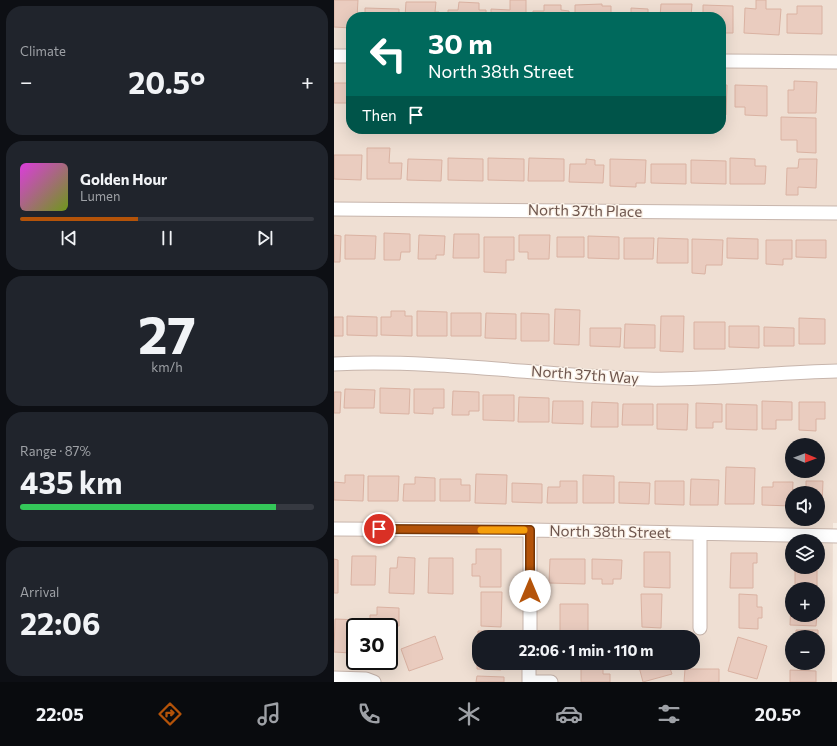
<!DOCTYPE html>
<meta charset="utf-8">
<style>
body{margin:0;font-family:Commissioner,sans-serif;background:#20242c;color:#f1f3f6;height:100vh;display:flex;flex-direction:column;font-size:15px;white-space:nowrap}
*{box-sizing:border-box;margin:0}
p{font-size:13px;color:#9ea1a6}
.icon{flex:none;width:22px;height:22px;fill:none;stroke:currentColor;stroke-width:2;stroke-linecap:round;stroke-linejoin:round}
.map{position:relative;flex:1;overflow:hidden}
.sheet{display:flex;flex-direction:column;gap:6px;padding:6px;background:#0d0f14;width:334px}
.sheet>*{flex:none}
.guide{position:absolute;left:12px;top:12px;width:380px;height:122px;border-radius:16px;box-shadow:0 4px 16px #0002;background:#00695c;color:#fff;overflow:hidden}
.needle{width:26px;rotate:91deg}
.tools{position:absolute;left:451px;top:438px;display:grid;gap:8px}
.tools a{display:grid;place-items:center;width:40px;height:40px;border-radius:50%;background:#171b24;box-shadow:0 4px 16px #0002;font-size:20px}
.speed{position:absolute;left:12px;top:618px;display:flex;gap:8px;font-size:20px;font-weight:700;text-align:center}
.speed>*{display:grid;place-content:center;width:52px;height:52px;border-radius:50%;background:#171b24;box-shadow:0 4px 16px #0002;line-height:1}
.speed .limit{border:2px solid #111;border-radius:6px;background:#fff;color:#111}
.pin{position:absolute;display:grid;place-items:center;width:34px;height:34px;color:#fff;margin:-17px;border:2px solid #fff;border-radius:50%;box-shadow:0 1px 4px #0007}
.me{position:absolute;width:44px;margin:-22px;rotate:0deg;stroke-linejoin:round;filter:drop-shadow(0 0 3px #0008)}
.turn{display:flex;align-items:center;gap:14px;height:84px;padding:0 16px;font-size:18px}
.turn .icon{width:52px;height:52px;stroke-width:2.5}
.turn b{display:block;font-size:28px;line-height:34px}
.then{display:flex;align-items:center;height:38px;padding:0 16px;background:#0003;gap:8px;font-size:15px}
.big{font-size:30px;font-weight:700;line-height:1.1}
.sheet .widget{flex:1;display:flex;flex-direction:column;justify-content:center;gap:6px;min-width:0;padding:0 14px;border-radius:16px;background:#20242c}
.sheet .dial{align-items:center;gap:0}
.dial b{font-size:52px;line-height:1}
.song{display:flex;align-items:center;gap:12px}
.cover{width:48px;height:48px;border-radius:6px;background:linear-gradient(135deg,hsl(300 70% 55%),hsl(80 70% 35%))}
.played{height:4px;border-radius:2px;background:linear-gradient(90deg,#b45309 40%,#363941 40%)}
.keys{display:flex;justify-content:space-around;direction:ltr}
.heat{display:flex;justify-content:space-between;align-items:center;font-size:22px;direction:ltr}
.charge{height:6px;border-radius:3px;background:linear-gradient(90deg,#34c759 87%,#363941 0)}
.trip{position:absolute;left:138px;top:630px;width:228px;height:40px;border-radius:16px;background:#171b24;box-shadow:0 4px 16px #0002;font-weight:700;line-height:40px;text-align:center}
.menu{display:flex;height:64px;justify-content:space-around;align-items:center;background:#090b0e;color:#9ea1a6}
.menu .icon{width:28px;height:28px}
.menu .on{color:#b45309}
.menu b{font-size:18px;color:#f1f3f6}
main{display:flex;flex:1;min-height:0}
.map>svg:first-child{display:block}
.residential{fill:#efdfd3;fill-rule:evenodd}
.building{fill:#eaccbf;stroke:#dab2a2}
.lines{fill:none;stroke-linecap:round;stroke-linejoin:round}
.minor-casing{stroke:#c7b5ac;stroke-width:15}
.minor{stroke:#fff;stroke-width:13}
.route-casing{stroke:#753606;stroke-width:10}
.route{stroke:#b45309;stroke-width:7}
.slow{stroke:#f59e0b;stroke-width:7}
.labels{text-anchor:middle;stroke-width:3;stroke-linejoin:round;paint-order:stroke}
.street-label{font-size:15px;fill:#6d554d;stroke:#fcf3e9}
</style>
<main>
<section class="sheet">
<div class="widget"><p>Climate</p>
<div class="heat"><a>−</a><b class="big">20.5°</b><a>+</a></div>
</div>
<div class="widget">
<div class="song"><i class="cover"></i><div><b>Golden Hour</b><p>Lumen</p></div></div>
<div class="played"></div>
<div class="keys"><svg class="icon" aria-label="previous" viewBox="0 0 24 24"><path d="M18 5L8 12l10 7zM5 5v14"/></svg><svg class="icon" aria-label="pause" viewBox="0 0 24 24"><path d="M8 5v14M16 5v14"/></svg><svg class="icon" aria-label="next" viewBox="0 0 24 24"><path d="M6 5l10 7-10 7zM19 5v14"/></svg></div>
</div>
<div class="widget dial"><b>27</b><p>km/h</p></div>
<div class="widget"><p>Range · 87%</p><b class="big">435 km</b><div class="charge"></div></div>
<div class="widget"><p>Arrival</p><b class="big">22:06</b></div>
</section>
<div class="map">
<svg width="503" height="682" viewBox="0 0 503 682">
<rect width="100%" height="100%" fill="#f8eee4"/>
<!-- residential -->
<path class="residential" d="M 0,0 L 503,0 L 503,523 L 499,523 L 498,682 L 0,682 ZM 17,17 L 387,17 L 387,129 L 17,129 ZM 458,445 L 484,445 L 484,471 L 458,471 ZM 458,493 L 484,493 L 484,519 L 458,519 ZM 458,541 L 484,541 L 484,567 L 458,567 ZM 458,589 L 484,589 L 484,615 L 458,615 ZM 21,627 L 55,627 L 55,661 L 21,661 ZM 145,637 L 359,637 L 359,663 L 145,663 ZM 458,637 L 484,637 L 484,663 L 458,663 Z"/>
<!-- building -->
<path class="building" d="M 0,0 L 24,0 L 23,17 L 17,17 L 17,28 L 0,27 Z
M 176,0 L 192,0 L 192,17 L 157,17 L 157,9 L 176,10 Z
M 422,0 L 432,0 L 432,9 L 447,9 L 445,35 L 410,33 L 411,8 L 422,9 Z
M 72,2 L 102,2 L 101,12 L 105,12 L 105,17 L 71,17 Z
M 125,2 L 145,3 L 145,10 L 152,10 L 152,17 L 114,17 L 114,10 L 124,10 Z
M 268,4 L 268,6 L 277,6 L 277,17 L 241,17 L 241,5 Z
M 327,4 L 358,4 L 357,17 L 326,17 Z
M 210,5 L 227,5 L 227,10 L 235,11 L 235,17 L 199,17 L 199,11 L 210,11 Z
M 369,5 L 399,6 L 399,33 L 387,33 L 387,17 L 369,17 Z
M 463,6 L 488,6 L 488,34 L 453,33 L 453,14 L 463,14 Z
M 31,8 L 65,9 L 65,17 L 31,17 Z
M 297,8 L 314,9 L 314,17 L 284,17 L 284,14 L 297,14 Z
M 460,81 L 483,82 L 482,113 L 454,113 L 454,90 L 460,90 Z
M 0,83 L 17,83 L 17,103 L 0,103 Z
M 387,85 L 393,85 L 392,115 L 387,115 Z
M 401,85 L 433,86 L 433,116 L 411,115 L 411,107 L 401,107 Z
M 447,117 L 482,118 L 482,153 L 463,152 L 463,140 L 447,140 Z
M 33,148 L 56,148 L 55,163 L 68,163 L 67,179 L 33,179 Z
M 0,155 L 28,155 L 27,180 L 0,179 Z
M 114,158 L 149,159 L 149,181 L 114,180 Z
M 154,158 L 190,159 L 190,181 L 154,180 Z
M 195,158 L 230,159 L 230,181 L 194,181 Z
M 396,158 L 421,159 L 421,166 L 432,166 L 431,184 L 396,184 Z
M 74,159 L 108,160 L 107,181 L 73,180 Z
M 252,159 L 261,160 L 261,165 L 270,165 L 269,183 L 235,182 L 236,164 L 252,164 Z
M 276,159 L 312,160 L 311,183 L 302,183 L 302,187 L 276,186 Z
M 465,159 L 483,159 L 482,188 L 464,187 L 464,195 L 452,195 L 453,168 L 464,168 Z
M 357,160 L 392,161 L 392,184 L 357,183 Z
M 317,164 L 352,164 L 352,184 L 317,183 Z
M 50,233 L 76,234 L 76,252 L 67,252 L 66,260 L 50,260 Z
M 120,234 L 145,234 L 145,258 L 119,258 Z
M 0,235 L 7,236 L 6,262 L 0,262 Z
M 11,235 L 42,236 L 41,259 L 11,259 Z
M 85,235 L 111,236 L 110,255 L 102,255 L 102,259 L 84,259 Z
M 185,235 L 216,235 L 215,259 L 194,259 L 194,252 L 185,252 Z
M 254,236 L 285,237 L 285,259 L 254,258 Z
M 150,237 L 180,237 L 180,260 L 172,260 L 172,273 L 150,272 Z
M 223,237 L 250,237 L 250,257 L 223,257 Z
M 290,238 L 320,238 L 319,259 L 290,259 Z
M 324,238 L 354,239 L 354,263 L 323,263 Z
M 393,238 L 424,239 L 424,259 L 393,258 Z
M 358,239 L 389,240 L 388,265 L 372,265 L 371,274 L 358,273 Z
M 432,240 L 458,240 L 458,259 L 449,259 L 449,265 L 432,264 Z
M 462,240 L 492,240 L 492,258 L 462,257 Z
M 221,309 L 246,310 L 245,345 L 220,344 Z
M 57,311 L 71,311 L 71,316 L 78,316 L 78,336 L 47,335 L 47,317 L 57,317 Z
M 83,311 L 113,312 L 113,336 L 83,336 Z
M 117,313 L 147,313 L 147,336 L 117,336 Z
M 152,313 L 182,314 L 182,339 L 151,338 Z
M 187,313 L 215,314 L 215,341 L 187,341 Z
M 13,316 L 43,317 L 43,336 L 13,335 Z
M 327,316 L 350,316 L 349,352 L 326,351 Z
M 0,317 L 9,317 L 9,336 L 0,336 Z
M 465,318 L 491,319 L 491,344 L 465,344 Z
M 360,322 L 391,322 L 391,349 L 360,349 Z
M 291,324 L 321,325 L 321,348 L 290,348 Z
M 395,326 L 425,326 L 425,348 L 395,347 Z
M 430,327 L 460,328 L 460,346 L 430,346 Z
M 256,328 L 287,328 L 286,347 L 256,346 Z
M 46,388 L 76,389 L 75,414 L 46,413 Z
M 11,389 L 41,390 L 40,408 L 10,408 Z
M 80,389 L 110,389 L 110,408 L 99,408 L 99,414 L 80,413 Z
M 119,391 L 145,392 L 145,411 L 135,411 L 135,415 L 118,415 Z
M 0,392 L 7,392 L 6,413 L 0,413 Z
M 149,395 L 180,395 L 180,421 L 149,420 Z
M 185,397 L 215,398 L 215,422 L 184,422 Z
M 219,401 L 249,401 L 249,424 L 218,423 Z
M 428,401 L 458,402 L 458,420 L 442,420 L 442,429 L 428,429 Z
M 258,402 L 284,403 L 284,427 L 257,427 Z
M 465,402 L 491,402 L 491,419 L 482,419 L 482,431 L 465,430 Z
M 362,403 L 388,404 L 388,422 L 379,422 L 379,428 L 362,428 Z
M 289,404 L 319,404 L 319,425 L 288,425 Z
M 323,404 L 354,404 L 353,430 L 323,429 Z
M 392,404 L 423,405 L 423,430 L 392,429 Z
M 392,467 L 421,468 L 420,504 L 391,504 Z
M 142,474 L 173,475 L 172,504 L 141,503 Z
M 11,475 L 30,475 L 29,501 L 0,500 L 0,482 L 11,483 Z
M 249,475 L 280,476 L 280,503 L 249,503 Z
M 34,476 L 65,476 L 64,501 L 34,501 Z
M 81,477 L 101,478 L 101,501 L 69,501 L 70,484 L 81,484 Z
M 106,479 L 127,479 L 127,485 L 136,485 L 136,501 L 106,501 Z
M 357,479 L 385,480 L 384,505 L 356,505 Z
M 226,481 L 243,481 L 243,503 L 213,503 L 214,487 L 226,487 Z
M 321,481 L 350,481 L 350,505 L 321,504 Z
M 472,481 L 489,481 L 488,506 L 484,506 L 484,493 L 463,493 L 463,488 L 472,488 Z
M 285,482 L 316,483 L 315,504 L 285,503 Z
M 439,482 L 459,482 L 458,506 L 428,505 L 428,487 L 439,487 Z
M 178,483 L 208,484 L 208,503 L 178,502 Z
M 142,549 L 167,549 L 167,587 L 146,587 L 146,576 L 138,576 L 138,564 L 142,564 Z
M 310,552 L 336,552 L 336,588 L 310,587 Z
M 397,553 L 423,553 L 423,563 L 419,563 L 419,588 L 396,588 Z
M 18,556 L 42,556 L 41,585 L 17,585 Z
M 64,557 L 81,558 L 80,594 L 55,593 L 56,568 L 63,568 Z
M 95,558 L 119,558 L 119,594 L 94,593 Z
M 0,559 L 4,560 L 4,593 L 0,593 Z
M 216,559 L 251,559 L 251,584 L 215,583 Z
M 258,559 L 288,560 L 287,579 L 279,579 L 279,584 L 268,584 L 268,579 L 258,579 Z
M 461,567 L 483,567 L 483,588 L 461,587 Z
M 147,592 L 168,592 L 167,627 L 147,626 Z
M 307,594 L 328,594 L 327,628 L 308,627 Z
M 405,594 L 423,595 L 423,607 L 428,607 L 428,618 L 424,618 L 424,629 L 405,628 Z
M 457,601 L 458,615 L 483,615 L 482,626 L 456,625 Z
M 226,604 L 254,604 L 254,637 L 226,637 Z
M 43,607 L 65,608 L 65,626 L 61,626 L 60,637 L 55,637 L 55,627 L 36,627 L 36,615 L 43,615 Z
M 1,619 L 26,620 L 26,627 L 21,627 L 21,641 L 17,641 L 17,653 L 0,652 Z
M 462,630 L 484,630 L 484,637 L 462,637 Z
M 144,631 L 168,631 L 168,637 L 145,637 L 145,663 L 167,663 L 167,670 L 143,669 Z
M 293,632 L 307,632 L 307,637 L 293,637 Z
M 101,636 L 109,659 L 75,671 L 67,649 Z
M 404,637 L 433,646 L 423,679 L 394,671 Z
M 458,647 L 458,663 L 483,663 L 483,666 L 458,665 Z
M 247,663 L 269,663 L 269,674 L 276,674 L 276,682 L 247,682 Z
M 304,663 L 334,663 L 338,674 L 309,682 Z
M 351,669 L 385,669 L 385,682 L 350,682 Z
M 456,670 L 482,671 L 482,682 L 456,682 Z
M 143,676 L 170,677 L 170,682 L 142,682 Z"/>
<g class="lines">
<!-- minor casing -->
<g class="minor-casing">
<path id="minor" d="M 0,56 L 17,56
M 387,61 L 503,62
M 0,209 L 503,213
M 0,364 C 104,359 208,376 312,379 C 376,381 439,372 503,371
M 0,529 L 196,530 L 503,536
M 366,534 L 366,628
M 196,637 L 196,530
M 0,678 L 32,679 L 40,682
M 195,682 L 217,682
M 195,682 L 195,663"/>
</g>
<!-- minor -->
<use href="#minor" class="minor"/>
</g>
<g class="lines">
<!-- route casing -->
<g class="route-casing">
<path id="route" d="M 45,529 L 196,530 L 196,591"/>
</g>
<!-- route -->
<use href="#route" class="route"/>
<!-- slow -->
<path class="slow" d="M 147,530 L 190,530"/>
</g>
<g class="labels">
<!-- street labels -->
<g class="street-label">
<text transform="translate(251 211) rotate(1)" y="5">North 37th Place</text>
<text transform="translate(251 375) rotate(4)" y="5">North 37th Way</text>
<text transform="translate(276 532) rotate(1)" y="5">North 38th Street</text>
</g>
</g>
</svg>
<div class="tools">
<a><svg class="needle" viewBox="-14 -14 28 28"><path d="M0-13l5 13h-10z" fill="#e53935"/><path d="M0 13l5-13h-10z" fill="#9ea1a6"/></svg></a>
<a><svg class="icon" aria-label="sound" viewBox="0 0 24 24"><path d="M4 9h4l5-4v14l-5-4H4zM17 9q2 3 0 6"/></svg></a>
<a><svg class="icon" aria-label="layers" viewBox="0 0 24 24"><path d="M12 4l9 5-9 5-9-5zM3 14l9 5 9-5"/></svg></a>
<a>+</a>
<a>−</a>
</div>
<div class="speed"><div class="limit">30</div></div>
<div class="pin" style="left:45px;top:529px;background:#d93025"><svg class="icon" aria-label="arrive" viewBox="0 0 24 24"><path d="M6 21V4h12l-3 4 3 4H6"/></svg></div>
<svg class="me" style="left:196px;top:591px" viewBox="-20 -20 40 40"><circle r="19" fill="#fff"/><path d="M0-13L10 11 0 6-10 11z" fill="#b45309"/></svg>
<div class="trip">22:06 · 1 min · 110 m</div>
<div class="guide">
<div class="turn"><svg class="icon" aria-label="left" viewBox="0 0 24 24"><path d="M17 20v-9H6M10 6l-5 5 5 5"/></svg><div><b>30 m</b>North 38th Street</div></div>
<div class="then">Then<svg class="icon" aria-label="arrive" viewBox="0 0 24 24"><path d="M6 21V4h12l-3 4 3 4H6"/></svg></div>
</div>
</div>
</main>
<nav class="menu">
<b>22:05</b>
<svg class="icon on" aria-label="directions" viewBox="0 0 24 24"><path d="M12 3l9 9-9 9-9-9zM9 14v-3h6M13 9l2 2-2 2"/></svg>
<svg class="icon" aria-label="music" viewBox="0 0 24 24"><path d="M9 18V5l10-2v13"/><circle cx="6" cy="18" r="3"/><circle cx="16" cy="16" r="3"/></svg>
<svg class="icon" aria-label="phone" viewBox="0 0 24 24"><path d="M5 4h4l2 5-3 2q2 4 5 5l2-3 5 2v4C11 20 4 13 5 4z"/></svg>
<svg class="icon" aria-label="climate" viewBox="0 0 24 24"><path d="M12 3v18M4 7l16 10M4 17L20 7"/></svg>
<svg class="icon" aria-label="car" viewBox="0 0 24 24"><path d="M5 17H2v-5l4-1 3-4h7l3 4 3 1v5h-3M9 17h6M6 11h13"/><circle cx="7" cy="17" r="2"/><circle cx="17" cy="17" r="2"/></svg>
<svg class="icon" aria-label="filters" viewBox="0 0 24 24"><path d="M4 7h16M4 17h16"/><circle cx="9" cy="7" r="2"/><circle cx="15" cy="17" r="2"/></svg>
<b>20.5°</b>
</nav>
